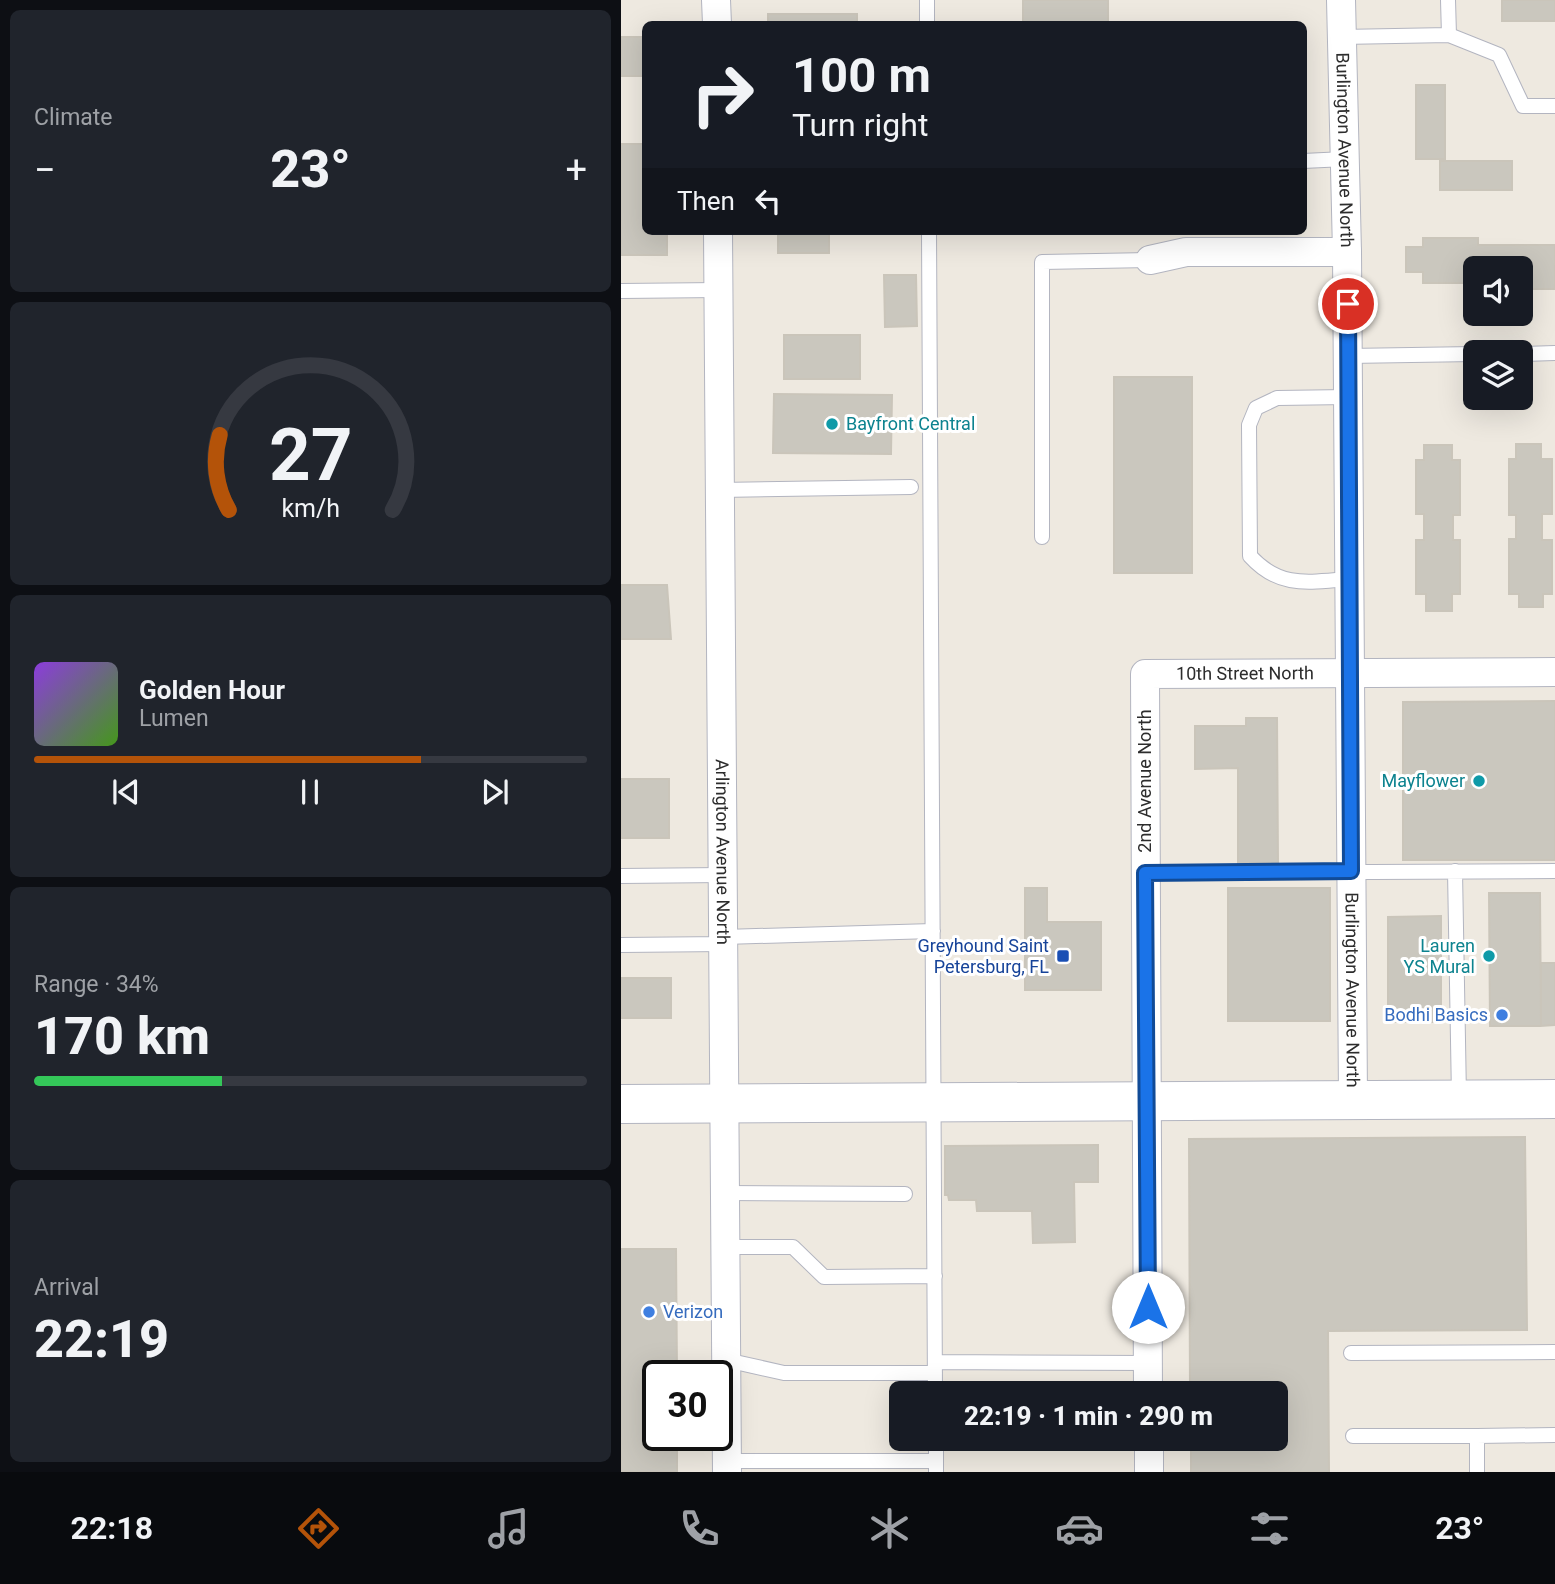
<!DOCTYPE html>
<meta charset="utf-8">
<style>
body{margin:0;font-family:Roboto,sans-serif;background:#20242c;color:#f1f3f6;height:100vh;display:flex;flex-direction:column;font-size:26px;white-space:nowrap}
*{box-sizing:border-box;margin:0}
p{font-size:23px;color:#9ea1a6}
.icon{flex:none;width:38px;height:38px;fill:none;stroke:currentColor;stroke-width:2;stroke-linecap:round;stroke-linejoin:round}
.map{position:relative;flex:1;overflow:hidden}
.drawer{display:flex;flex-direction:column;gap:10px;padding:10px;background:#0d0f14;width:621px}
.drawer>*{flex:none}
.top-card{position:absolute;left:21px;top:21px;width:665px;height:214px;border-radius:10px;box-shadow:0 7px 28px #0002;background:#171b24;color:#f1f3f6;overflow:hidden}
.buttons{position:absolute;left:842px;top:256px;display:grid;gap:14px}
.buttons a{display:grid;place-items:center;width:70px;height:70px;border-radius:10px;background:#171b24;box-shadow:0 7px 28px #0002;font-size:35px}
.speed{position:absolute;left:21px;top:1360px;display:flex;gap:14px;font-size:35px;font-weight:700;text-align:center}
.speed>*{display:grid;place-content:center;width:91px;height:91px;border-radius:50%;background:#171b24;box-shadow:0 7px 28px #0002;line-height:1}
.speed .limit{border:4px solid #111;border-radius:10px;background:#fff;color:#111}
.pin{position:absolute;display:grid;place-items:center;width:60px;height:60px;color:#fff;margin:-30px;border:4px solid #fff;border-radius:50%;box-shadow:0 2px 7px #0007}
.me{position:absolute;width:77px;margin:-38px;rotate:0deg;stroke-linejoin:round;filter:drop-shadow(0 0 5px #0008)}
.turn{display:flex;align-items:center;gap:24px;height:147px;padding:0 35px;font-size:32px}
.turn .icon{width:91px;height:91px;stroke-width:2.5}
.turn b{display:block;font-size:49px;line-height:60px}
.then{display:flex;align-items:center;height:66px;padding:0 35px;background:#0003;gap:14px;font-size:26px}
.big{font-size:52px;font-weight:800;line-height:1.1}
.drawer .card{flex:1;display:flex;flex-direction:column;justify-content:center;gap:10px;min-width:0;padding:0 24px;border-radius:10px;background:#20242c}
.drawer .dial{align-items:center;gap:0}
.dial svg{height:182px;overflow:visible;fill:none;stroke:#363941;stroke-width:7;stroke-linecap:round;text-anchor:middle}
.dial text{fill:#f1f3f6;stroke:none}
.song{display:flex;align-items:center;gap:21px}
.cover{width:84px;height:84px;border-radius:10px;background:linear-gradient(135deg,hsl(270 70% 55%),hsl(100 70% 35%))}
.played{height:7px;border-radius:4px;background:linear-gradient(90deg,#b45309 70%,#363941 70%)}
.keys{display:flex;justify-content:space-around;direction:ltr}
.heat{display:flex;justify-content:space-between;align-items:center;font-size:38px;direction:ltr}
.charge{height:10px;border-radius:5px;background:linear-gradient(90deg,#34c759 34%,#363941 0)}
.trip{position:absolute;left:268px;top:1381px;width:399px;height:70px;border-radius:10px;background:#171b24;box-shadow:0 7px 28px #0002;font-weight:800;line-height:70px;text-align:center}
.menu{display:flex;height:112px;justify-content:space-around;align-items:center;background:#090b0e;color:#9ea1a6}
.menu .icon{width:49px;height:49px}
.menu .current{color:#b45309}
.menu b{font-size:32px;color:#f1f3f6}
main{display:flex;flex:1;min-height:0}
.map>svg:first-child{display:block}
.building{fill:#cac7be;stroke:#cac5ba;stroke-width:2}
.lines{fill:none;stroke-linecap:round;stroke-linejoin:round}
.lane-casing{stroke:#b3b5c0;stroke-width:16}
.street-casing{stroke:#b3b5c0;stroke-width:30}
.secondary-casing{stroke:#b3b5c0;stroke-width:40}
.lane{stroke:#fff;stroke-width:14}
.street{stroke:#fff;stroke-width:28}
.secondary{stroke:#fff;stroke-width:38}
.route-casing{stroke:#114b97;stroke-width:18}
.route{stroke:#1a73e8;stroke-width:12}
.culture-dot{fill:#0f9aa8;stroke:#fff;stroke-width:2.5}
.transit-dot{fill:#1a4fb4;stroke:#fff;stroke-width:2.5}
.shop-dot{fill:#3f7fe0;stroke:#fff;stroke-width:2.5}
.labels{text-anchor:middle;stroke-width:6;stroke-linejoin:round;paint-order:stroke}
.street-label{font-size:18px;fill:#2d2d2d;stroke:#fff}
.culture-label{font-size:18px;fill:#0d838f;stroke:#fff;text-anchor:end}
.transit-label{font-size:18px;fill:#164399;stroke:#fff;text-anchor:end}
.shop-label{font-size:18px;fill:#366cbe;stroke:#fff;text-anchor:end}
</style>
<main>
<section class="drawer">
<div class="card"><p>Climate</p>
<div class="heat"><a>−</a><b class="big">23°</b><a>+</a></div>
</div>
<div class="card dial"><svg viewBox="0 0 100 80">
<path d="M14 69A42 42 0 1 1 86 69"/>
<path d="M14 69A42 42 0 0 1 10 36" stroke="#b45309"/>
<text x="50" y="56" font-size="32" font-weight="700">27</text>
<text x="50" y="72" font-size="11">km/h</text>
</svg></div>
<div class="card">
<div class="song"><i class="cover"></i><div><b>Golden Hour</b><p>Lumen</p></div></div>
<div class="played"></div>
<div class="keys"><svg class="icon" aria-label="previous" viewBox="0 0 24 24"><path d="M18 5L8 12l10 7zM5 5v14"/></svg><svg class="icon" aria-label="pause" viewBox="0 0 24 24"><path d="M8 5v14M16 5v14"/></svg><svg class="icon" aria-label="next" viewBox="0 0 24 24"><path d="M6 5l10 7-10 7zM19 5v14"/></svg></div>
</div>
<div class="card"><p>Range · 34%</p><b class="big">170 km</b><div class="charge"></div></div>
<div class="card"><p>Arrival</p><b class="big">22:19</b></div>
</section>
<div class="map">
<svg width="934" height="1472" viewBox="0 0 934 1472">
<rect width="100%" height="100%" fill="#eee9e0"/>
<!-- building -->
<path class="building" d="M 402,0 L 487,0 L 487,24 L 402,24 Z
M 881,0 L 934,0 L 934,21 L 881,21 Z
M 147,14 L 236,14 L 236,24 L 147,24 Z
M 0,37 L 24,37 L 24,76 L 0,76 Z
M 795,85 L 824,85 L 824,159 L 795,159 Z
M 0,144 L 24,144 L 24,231 L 46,231 L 46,255 L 0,255 Z
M 819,161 L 891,161 L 891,190 L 819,190 Z
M 157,231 L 208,231 L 208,253 L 157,253 Z
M 802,238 L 857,238 L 857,245 L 934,245 L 934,289 L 900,289 L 900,268 L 854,268 L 854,283 L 802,283 L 802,272 L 785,272 L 785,247 L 802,247 Z
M 263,275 L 295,275 L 296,326 L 264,327 Z
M 163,335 L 239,335 L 239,379 L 163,379 Z
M 493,377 L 571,377 L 571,573 L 493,573 Z
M 153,394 L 271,395 L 270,454 L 152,453 Z
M 895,444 L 920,444 L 920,459 L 931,459 L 931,514 L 921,514 L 921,540 L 931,540 L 931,594 L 922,594 L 922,607 L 898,607 L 898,594 L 888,594 L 888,539 L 895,539 L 895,515 L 888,515 L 888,459 L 895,459 Z
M 803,445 L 831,445 L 831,460 L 839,460 L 839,515 L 832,515 L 832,540 L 839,540 L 839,594 L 831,594 L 831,611 L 805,611 L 805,594 L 795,594 L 795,540 L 803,540 L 803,514 L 795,514 L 795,460 L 803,460 Z
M 0,585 L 46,585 L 50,639 L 0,639 Z
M 934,701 L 934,860 L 782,860 L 782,702 Z
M 625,718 L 656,718 L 657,863 L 617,863 L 617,768 L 574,769 L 574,726 L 625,726 Z
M 0,779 L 48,779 L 48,838 L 0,838 Z
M 404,888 L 426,888 L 426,922 L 480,922 L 480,990 L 404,990 Z
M 607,888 L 709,888 L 709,1021 L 607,1021 Z
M 868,893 L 919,893 L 920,1026 L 869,1026 Z
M 820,916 L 820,1022 L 767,1022 L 767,917 Z
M 920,963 L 934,963 L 934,1025 L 920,1026 Z
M 0,978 L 50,978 L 50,1018 L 0,1018 Z
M 904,1137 L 906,1330 L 707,1331 L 708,1472 L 570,1472 L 570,1438 L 654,1438 L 654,1393 L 569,1393 L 568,1139 Z
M 477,1145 L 477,1182 L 453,1182 L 454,1242 L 412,1243 L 411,1211 L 356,1211 L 355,1200 L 328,1200 L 327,1195 L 324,1195 L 324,1146 Z
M 0,1249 L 55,1249 L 56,1376 L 37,1376 L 37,1435 L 56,1435 L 56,1472 L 0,1472 Z"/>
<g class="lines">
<!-- lane casing -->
<g class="lane-casing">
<path id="lane" d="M 306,0 L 306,24
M 828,35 L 878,55 L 902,106 L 934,106
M 720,37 L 828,35 L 827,0
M 682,161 L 724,159
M 308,231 L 314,1393
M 0,291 L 98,290
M 900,354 L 934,353
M 727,356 L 854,354
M 727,397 L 656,398 L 635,408 L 628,425 L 629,556 C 659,589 688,582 728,579
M 99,490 L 290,487
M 421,537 L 421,262 L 529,260
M 834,871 L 838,1097
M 524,873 L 934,871
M 0,876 L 102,875
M 103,937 L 312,931
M 0,945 L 103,944
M 104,1193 L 284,1194
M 105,1247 L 172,1247 L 203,1277 L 314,1276
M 730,1353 L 934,1352
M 105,1360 L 163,1373 L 314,1373
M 314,1362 L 527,1363
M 732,1436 L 856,1436
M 315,1438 L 315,1472
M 398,1438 L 528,1440
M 106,1461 L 315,1461
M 856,1472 L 856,1436 L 934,1435"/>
</g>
<!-- street casing -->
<g class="street-casing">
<g id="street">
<path d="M 95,0 L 96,24"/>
<path id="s1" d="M 720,0 L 726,252 L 732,1100"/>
<path id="s2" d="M 97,231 L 106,1472"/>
<path d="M 529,260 L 565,252 L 726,252"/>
<path id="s3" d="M 527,1393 L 524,674 L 934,672"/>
<path d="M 528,1438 L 528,1472"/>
</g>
</g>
<!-- secondary casing -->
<g class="secondary-casing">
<path id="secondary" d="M 0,1104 L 934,1099"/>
</g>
<!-- lane -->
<use href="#lane" class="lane"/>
<!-- street -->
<use href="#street" class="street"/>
<!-- secondary -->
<use href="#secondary" class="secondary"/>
</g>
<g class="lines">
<!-- route casing -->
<g class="route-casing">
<path id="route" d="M 527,1307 L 524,873 L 730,871 L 727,304"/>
</g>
<!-- route -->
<use href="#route" class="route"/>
</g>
<!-- markers -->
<g class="culture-dot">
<circle cx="211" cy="424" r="7"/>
<circle cx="858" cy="781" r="7"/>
<circle cx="868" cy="956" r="7"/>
</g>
<rect class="transit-dot" x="435" y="949" width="14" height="14" rx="3.5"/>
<g class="shop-dot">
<circle cx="881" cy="1015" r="7"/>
<circle cx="28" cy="1312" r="7"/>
</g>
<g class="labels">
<!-- street labels -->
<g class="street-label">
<text dy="6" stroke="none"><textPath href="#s1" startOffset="150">Burlington Avenue North</textPath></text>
<text dy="6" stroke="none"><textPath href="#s3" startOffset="819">10th Street North</textPath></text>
<text transform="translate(524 781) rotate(-90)" y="6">2nd Avenue North</text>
<text dy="6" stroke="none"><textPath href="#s2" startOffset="621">Arlington Avenue North</textPath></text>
<text dy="6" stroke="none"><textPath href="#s1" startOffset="990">Burlington Avenue North</textPath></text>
</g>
<!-- culture labels -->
<g class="culture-label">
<text x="225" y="430" text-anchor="start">Bayfront Central</text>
<text x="844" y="787">Mayflower</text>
<text x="854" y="952">Lauren<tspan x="854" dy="21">YS Mural</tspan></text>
</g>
<!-- transit labels -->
<g class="transit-label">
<text x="428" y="952">Greyhound Saint<tspan x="428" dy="21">Petersburg, FL</tspan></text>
</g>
<!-- shop labels -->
<g class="shop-label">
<text x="867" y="1021">Bodhi Basics</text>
<text x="42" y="1318" text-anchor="start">Verizon</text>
</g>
</g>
</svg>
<div class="buttons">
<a><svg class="icon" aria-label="sound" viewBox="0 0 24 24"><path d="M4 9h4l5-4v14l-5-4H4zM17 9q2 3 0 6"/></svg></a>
<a><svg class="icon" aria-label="layers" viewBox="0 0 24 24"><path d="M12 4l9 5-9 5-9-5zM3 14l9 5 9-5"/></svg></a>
</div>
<div class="speed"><div class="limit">30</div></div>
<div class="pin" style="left:727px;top:304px;background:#d93025"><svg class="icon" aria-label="arrive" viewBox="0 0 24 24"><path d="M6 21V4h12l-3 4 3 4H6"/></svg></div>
<svg class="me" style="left:527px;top:1307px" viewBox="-20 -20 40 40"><circle r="19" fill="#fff"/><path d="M0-13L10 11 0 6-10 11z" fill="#1a73e8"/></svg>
<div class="trip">22:19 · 1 min · 290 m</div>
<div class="top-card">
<div class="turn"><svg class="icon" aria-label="right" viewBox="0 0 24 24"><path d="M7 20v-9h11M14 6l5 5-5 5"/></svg><div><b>100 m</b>Turn right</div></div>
<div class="then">Then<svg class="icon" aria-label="left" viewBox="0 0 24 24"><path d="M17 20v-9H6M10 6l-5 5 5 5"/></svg></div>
</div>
</div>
</main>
<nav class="menu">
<b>22:18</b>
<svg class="icon current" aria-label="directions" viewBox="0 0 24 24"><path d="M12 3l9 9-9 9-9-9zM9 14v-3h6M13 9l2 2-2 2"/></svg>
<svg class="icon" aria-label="music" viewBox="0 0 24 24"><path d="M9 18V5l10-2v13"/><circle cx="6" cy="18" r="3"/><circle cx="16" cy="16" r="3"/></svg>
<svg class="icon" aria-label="phone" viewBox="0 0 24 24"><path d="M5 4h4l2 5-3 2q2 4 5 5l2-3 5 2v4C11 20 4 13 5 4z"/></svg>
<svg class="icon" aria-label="climate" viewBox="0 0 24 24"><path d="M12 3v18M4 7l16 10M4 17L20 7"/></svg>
<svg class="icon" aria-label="car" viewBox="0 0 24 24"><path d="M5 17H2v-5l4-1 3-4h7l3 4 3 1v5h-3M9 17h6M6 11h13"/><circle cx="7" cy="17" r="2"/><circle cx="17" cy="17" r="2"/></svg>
<svg class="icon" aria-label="filters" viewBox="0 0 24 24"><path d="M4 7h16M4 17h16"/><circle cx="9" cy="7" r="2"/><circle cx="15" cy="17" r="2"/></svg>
<b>23°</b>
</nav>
